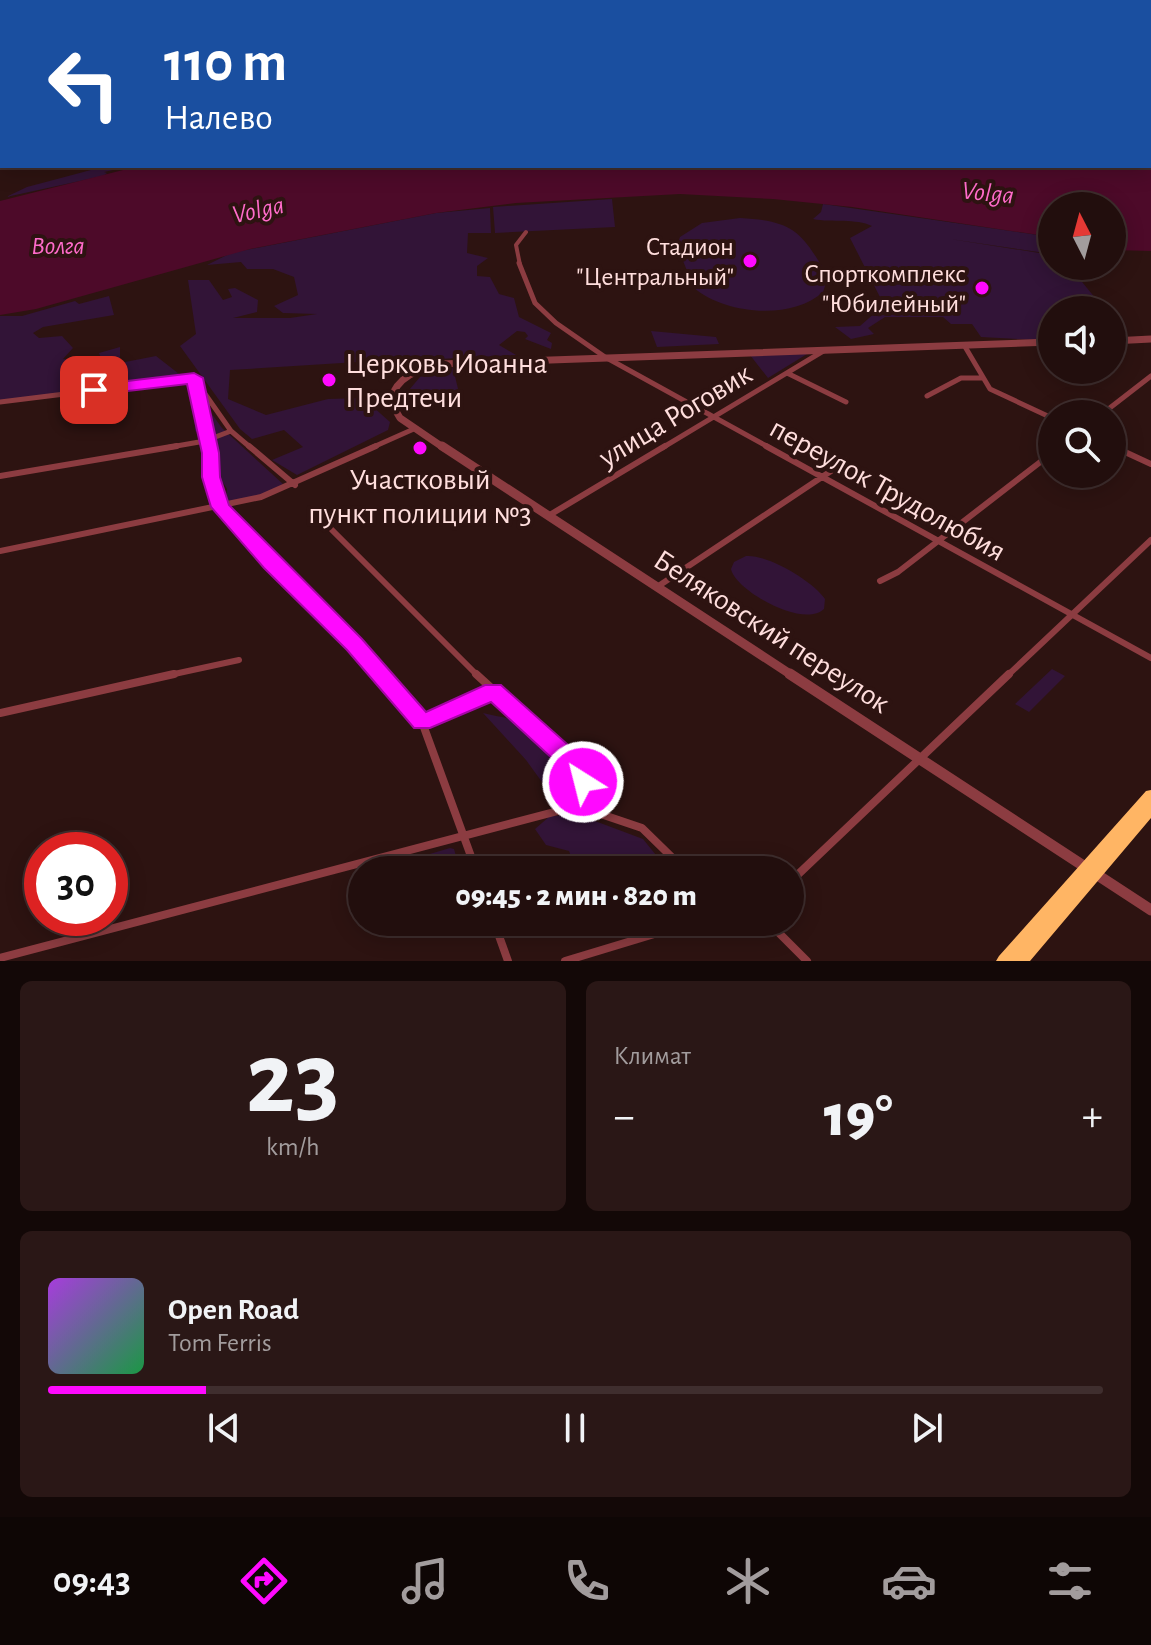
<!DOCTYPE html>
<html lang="ru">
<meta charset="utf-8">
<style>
body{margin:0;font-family:"Alegreya Sans",sans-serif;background:#2a1716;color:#f1f3f6;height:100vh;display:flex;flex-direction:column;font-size:30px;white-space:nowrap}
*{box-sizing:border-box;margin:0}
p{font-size:26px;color:#a29c9d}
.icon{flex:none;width:44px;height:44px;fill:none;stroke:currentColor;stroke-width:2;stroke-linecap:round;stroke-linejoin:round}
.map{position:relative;height:961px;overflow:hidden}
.panel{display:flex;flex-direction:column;gap:20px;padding:20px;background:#130807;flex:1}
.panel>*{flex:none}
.guide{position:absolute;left:0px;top:0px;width:1152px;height:168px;box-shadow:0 4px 20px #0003,0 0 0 2px #3f2e2e;background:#1a4fa0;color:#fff;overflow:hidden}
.needle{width:52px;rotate:354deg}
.tools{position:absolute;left:1038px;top:192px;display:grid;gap:16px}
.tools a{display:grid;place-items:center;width:88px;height:88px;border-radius:50%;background:#220e0d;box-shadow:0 4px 20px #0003,0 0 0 2px #3f2e2e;font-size:40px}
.speed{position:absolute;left:24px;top:832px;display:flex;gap:16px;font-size:40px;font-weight:700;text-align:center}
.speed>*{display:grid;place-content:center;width:104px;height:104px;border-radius:50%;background:#220e0d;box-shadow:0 4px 20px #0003,0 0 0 2px #3f2e2e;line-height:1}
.speed .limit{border:12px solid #d22;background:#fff;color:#111}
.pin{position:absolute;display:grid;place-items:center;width:68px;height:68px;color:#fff;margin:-34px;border-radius:16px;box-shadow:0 4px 12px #0006}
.me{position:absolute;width:88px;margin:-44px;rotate:324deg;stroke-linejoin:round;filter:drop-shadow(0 0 6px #0008)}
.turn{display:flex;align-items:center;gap:28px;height:168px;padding:0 32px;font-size:36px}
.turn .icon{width:104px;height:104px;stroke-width:2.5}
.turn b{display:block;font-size:56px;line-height:68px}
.big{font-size:60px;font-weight:800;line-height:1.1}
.panel .widget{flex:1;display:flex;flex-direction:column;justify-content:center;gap:12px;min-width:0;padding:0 28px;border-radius:12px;background:#2a1716}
.panel .dial{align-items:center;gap:0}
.dial b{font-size:104px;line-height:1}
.song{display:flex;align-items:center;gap:24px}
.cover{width:96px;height:96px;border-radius:12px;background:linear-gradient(135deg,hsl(280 70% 55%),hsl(140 70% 35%))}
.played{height:8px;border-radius:4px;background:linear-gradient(90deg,#ff09ff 15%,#3f2e2e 15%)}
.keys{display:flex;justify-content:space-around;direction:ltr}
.heat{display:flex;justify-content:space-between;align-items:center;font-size:44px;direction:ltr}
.panel .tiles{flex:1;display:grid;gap:20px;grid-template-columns:1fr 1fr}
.widget:last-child{grid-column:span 2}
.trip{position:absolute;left:348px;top:856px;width:456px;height:80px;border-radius:40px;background:#220e0d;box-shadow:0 4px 20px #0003,0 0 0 2px #3f2e2e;font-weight:800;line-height:80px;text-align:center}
.menu{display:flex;height:128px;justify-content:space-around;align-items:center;background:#0e0605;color:#a29c9d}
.menu .icon{width:56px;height:56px}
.menu .active{color:#ff09ff}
.menu b{font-size:36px;color:#f1f3f6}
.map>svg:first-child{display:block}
.green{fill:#321437}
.water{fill:#4d0a29}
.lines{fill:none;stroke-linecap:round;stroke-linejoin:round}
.minor-far4{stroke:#8c3c41;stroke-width:3}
.minor-far3{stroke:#8c3c41;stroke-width:4}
.minor-far2{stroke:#8c3c41;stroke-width:5}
.minor-far1{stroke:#8c3c41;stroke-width:6}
.minor{stroke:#8c3c41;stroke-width:8}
.tertiary-far2{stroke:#8c3c41;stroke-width:7}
.tertiary-far1{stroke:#8c3c41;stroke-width:9}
.tertiary{stroke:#8c3c41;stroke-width:11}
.primary{fill:#ffb564;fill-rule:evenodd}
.route{fill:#ff09ff;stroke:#a606a6;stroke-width:2}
.poi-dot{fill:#ff09ff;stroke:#2d1311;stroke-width:3}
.labels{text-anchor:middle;stroke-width:8;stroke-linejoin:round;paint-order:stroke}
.far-water-label{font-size:26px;font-style:italic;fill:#ff6bca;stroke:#2d1311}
.far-poi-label{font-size:26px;fill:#ffdedd;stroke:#2d1311;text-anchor:end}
.poi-label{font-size:30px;fill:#ffdedd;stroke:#2d1311;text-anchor:start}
.street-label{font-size:30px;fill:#ffdedd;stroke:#2d1311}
</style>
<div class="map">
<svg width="1151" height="961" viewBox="0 0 1151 961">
<rect width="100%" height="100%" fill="#2d1311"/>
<!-- green -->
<path class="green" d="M 106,166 L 131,166 L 104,172 L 107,173 L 103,176 L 6,197 L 27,187 Z
M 612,199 L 615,227 L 495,233 L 493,207 Z
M 823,204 L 1052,237 L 1052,254 L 950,239 L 1052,255 L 1052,266 L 1069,266 L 1105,310 L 1052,310 L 1052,341 L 981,337 L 972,324 L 951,324 L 943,317 L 885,317 L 868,328 L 874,334 L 851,339 L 835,327 L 860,326 L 884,305 L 850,238 L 872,226 C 856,218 832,223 813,219 L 821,212 Z
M 490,208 L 491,233 L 468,233 L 467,253 L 488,258 L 477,266 L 477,276 L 490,277 L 499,294 L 514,298 L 519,317 L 551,333 L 547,340 L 552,343 L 551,349 L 525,339 L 528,336 L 525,332 L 517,331 L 499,345 L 516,355 L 420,360 L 378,375 L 374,361 L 230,370 L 228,399 L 266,415 L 328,399 L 363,398 L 390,422 L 388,430 L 297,475 L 272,460 L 303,447 L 284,430 L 252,439 L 240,429 L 180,346 L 196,334 L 188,280 L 209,280 L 223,300 L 232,297 L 228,289 L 235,288 L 258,300 L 257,312 L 233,318 L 290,318 L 317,314 L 283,313 L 274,306 L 298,295 L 294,277 L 273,269 L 247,269 L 241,262 L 207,265 L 231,253 L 436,213 Z
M 740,218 C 794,221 802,232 828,277 L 823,292 C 791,321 725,314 694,288 L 677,246 L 680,237 L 702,223 Z
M 109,296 L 114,315 L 43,327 L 33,333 L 39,338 L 62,336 L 73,348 L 63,359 L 102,361 L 99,353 L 120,347 L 120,363 L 156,356 L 183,377 L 0,402 L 0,316 L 22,316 L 75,301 L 79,304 Z
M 651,331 L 716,337 L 719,344 L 657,347 Z
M 807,354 L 768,378 L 750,355 Z
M 453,368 L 459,393 L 404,396 L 420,377 Z
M 193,388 L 222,428 L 283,484 L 268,493 L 225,503 L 227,489 L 224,484 L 208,481 L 200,434 L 195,431 Z
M 746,556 C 767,554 813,581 825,599 L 824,609 C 803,629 735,590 731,569 L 734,562 Z
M 1052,669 L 1065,676 L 1029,712 L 1015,704 Z
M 483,713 C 495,716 509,718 521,722 C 551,735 591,773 569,806 L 559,808 L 553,805 L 555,800 L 526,760 Z
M 579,815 L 643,839 L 668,870 L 576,870 L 569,851 L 546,845 L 535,829 L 550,816 Z
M 450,848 L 454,849 L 460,870 L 451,870 L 448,862 L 419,870 L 376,870 Z"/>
<!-- water -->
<path class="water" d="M 139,166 L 1151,169 L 1151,251 L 1112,250 L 1112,206 L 1052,206 L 1052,237 L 852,207 L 773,199 L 680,194 L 516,203 L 436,213 L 250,249 L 36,309 L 0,315 L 0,201 Z"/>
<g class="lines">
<!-- minor-far4 -->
<path class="minor-far4" d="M 156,1 L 173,2
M 9,2 L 13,0
M 60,2 L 63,0
M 107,2 L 110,0"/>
<!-- minor-far3 -->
<path class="minor-far3" d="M 520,265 L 516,245 L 526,232"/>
<!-- minor-far2 -->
<path class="minor-far2" d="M 519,263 L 535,303 L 556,323 L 605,357 L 770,448
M 964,345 L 990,389 L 1052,418
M 787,373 L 846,402
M 194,378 L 209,448
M 196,381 L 231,431 L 251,448
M 927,396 L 961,378 L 983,378
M 0,402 L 194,378
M 1102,414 L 1151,376
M 1112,446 L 1116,448
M 165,448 L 205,441 L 231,431
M 371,448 L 416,428
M 662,448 L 825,350"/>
<!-- minor-far1 -->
<path class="minor-far1" d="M 208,446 L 211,477 L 220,507 L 382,676
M 249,446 L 295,485
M 766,446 L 1151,658
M 1112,446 L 1151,464
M 0,476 L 177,446
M 548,516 L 665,446
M 332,530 L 478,676
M 0,551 L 261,497 L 376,446
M 880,581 L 898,572 L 1052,453
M 657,587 L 846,461
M 165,676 L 239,660
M 1007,676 L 1151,540"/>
<!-- minor -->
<path class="minor" d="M 381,674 L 422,722 L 476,870
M 476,674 L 577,766 L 583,782 L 577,806 L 642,828 L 685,870
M 0,713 L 174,674
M 422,722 L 493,691
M 790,882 L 1009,674
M 494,922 L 508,961
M 768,922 L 807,961
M 0,958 L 577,806
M 565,961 L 694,922"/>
<!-- tertiary-far2 -->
<path class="tertiary-far2" d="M 1112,341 L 1151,339
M 444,448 L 400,418 L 390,401 C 397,376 418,369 442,364 L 1052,342"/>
<!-- tertiary-far1 -->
<path class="tertiary-far1" d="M 442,446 L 793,676"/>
<!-- tertiary -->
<path class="tertiary" d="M 790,674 L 1151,910"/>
<!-- primary -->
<path class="primary" d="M 0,70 L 2,70 L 2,74 L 0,74 Z
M 1150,102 L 1151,102 L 1151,106 L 1150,106 Z
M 1151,790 L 1151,818 L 1030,961 L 996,961 L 999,956 L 1146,791 Z"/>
</g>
<!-- route -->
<path class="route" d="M 194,373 L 203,378 L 219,453 L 220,477 L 229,505 L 362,639 L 426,712 L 485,685 L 501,685 L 585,760 L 595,782 L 591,789 L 575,789 L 567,772 L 491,702 L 430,728 L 414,728 L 347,650 L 264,568 L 211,507 L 202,477 L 202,453 L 187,384 L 94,395 L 85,390 L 94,385 Z"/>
<!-- markers -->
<g class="poi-dot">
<circle cx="750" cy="261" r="8"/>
<circle cx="982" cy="288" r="8"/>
<circle cx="329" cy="380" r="8"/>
<circle cx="420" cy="448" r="8"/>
</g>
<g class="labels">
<!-- far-water labels -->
<g class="far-water-label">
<text transform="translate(988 192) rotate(6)" y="9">Volga</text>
<text transform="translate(258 209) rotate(-12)" y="9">Volga</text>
<text x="58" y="254">Волга</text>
</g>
<!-- far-poi labels -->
<g class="far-poi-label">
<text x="734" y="255">Стадион<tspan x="734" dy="30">"Центральный"</tspan></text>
<text x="966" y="282">Спорткомплекс<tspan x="966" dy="30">"Юбилейный"</tspan></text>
</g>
<!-- poi labels -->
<g class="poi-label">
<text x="345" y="373">Церковь Иоанна<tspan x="345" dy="34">Предтечи</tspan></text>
<text x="420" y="489" text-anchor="middle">Участковый<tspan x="420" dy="34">пункт полиции №3</tspan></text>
</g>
<!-- street labels -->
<g class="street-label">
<text transform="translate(675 415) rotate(-31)" y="10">улица Роговик</text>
<text transform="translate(888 489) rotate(29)" y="10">переулок Трудолюбия</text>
<text transform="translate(772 631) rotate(33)" y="10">Беляковский переулок</text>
</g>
</g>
</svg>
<div class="tools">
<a><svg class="needle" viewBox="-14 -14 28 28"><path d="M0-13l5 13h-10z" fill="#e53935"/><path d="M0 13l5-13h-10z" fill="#a29c9d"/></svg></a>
<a><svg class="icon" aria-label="sound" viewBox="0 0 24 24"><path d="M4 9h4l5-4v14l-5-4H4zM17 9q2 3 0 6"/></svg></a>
<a><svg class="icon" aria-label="search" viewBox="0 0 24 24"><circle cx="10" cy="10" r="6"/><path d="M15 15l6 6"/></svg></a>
</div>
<div class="speed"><div class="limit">30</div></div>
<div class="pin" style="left:94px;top:390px;background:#d93025"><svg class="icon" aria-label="arrive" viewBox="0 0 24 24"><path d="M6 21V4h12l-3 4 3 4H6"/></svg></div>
<svg class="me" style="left:583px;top:782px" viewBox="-20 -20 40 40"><circle r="17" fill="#ff09ff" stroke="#fff" stroke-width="3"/><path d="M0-11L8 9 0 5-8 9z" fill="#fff"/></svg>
<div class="trip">09:45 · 2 мин · 820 m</div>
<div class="guide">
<div class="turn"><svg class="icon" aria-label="left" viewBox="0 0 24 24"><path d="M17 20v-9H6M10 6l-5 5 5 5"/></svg><div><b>110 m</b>Налево</div></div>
</div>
</div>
<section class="panel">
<div class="tiles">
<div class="widget dial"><b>23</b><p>km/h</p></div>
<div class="widget"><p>Климат</p>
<div class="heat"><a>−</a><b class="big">19°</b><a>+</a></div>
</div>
<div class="widget">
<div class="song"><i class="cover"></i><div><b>Open Road</b><p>Tom Ferris</p></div></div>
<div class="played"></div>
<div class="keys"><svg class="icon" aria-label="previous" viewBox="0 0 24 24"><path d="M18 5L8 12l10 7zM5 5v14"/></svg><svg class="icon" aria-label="pause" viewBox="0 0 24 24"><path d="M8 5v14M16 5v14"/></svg><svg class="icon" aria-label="next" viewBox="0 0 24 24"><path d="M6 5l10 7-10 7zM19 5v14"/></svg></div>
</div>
</div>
</section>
<nav class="menu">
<b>09:43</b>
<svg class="icon active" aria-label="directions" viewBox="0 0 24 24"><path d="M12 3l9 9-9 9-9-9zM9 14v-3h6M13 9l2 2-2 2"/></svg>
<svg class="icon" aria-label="music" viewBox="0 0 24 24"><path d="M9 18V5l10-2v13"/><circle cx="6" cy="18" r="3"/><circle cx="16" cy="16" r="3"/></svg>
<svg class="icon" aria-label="phone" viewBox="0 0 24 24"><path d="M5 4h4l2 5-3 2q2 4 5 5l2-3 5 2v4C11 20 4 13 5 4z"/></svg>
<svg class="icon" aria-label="climate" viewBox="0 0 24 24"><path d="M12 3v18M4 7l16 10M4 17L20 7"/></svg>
<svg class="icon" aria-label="car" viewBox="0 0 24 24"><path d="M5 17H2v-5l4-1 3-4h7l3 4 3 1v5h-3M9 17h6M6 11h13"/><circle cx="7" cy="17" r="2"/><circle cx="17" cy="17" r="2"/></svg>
<svg class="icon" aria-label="filters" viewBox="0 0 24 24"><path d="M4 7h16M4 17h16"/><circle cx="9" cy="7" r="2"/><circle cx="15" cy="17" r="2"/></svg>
</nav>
